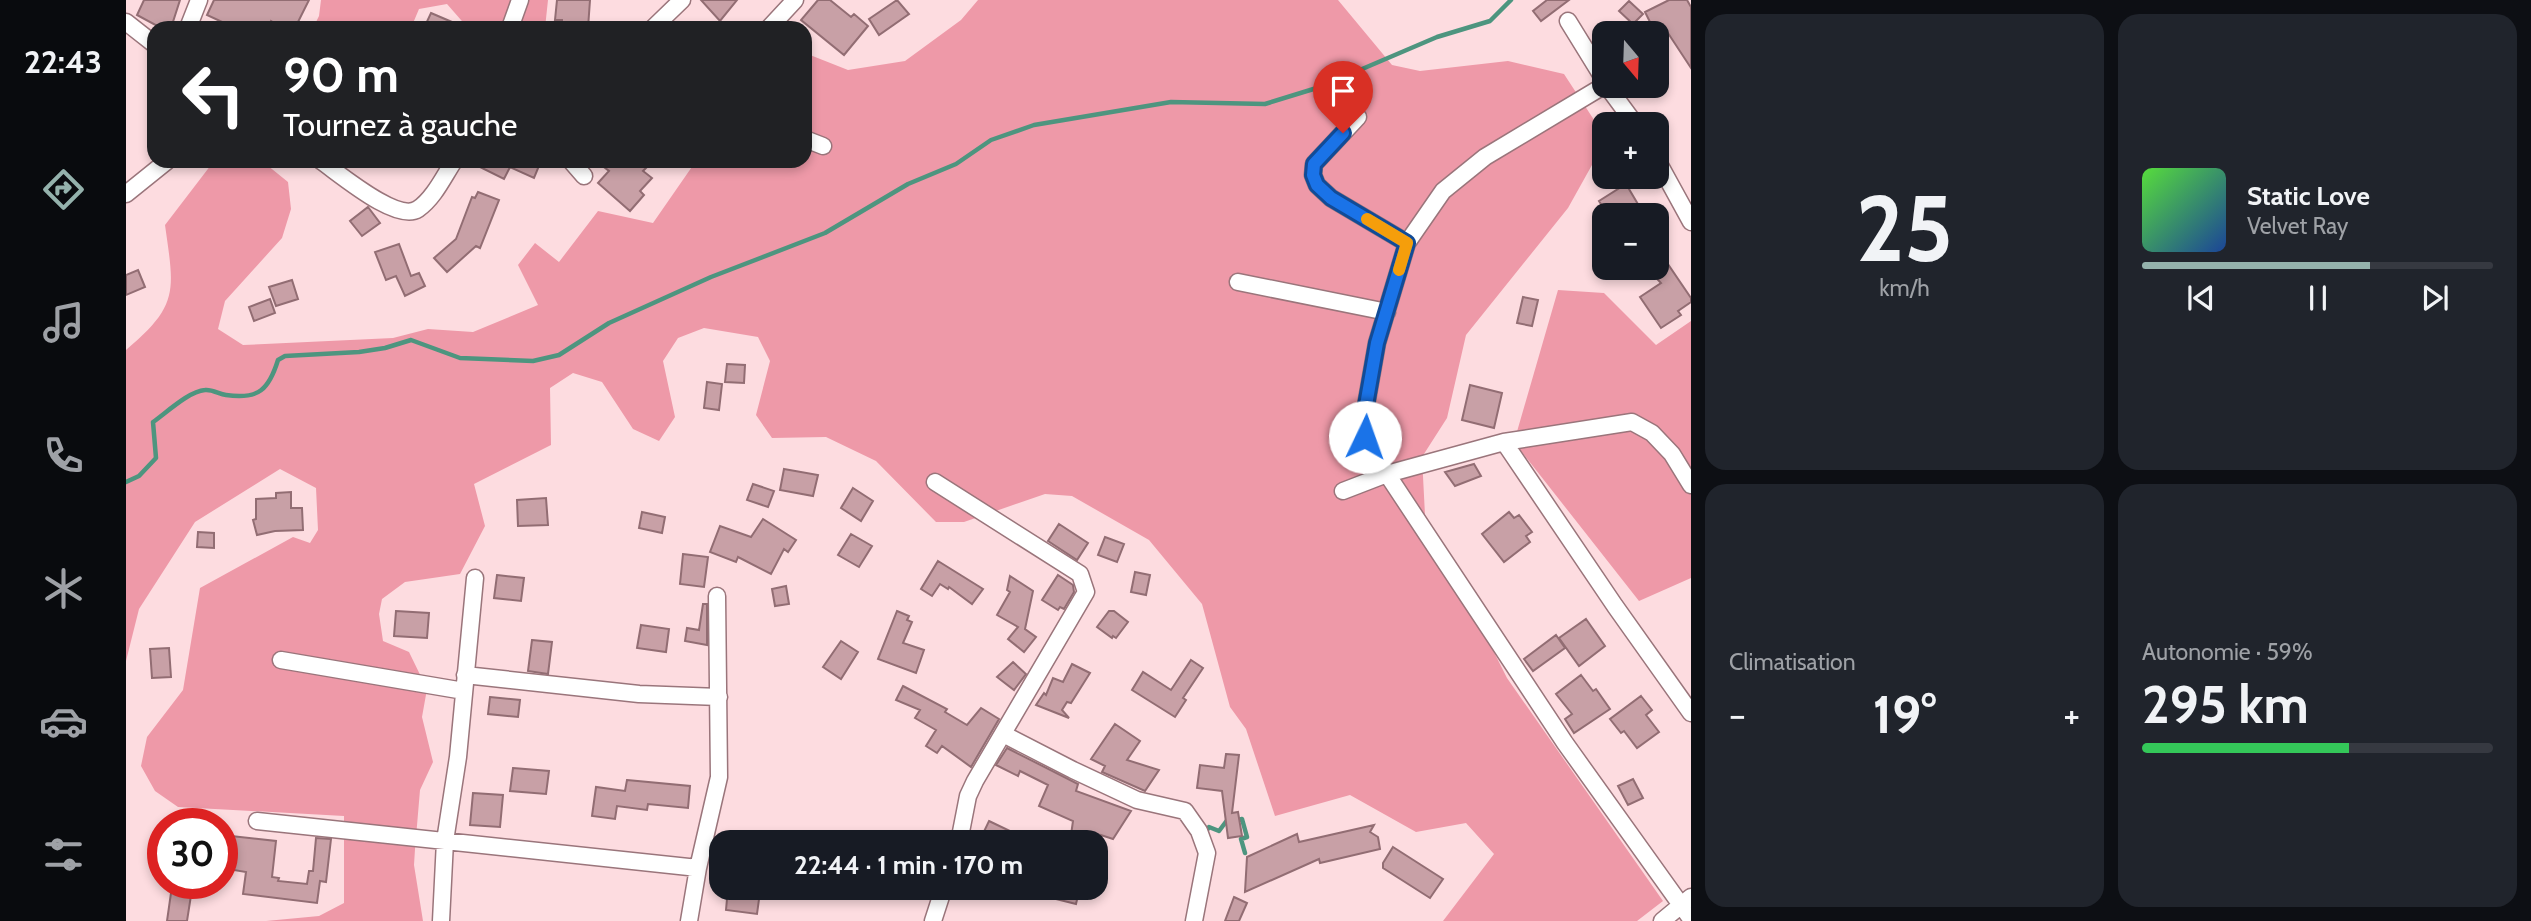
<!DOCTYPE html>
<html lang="fr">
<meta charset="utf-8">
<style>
body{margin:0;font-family:Cabin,sans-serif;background:#20242c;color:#f1f3f6;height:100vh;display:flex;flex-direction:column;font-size:26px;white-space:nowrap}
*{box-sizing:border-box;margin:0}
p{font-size:23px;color:#9ea1a6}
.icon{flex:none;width:38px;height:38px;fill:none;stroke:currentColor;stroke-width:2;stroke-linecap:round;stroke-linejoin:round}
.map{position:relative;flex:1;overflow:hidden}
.sheet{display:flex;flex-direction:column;gap:14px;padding:14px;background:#0d0f14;width:840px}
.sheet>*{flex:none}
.top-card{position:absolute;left:21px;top:21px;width:665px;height:147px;border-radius:21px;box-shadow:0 4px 10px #0003;background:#202124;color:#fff;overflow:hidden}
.needle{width:46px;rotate:161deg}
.controls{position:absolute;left:1466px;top:21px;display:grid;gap:14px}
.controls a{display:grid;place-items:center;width:77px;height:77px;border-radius:14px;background:#171b24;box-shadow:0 4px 10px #0003;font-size:35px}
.speed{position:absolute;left:21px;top:808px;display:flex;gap:14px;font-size:35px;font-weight:700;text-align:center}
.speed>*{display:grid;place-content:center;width:91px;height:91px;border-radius:50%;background:#171b24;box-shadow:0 4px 10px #0003;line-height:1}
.speed .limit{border:10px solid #d22;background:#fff;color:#111}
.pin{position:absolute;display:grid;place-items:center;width:60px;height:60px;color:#fff;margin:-72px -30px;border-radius:50% 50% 50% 0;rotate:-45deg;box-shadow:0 0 7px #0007}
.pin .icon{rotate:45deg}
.me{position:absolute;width:77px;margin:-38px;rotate:3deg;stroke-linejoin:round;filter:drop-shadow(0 0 5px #0008)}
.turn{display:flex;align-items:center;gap:24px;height:147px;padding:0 21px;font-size:32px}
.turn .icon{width:91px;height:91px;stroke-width:2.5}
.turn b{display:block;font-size:49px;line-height:60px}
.big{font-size:52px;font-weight:700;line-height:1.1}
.sheet .tile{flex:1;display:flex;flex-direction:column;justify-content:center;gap:10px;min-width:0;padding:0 24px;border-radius:21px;background:#20242c}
.sheet .dial{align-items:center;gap:0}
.dial b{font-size:91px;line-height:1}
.song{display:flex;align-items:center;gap:21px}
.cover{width:84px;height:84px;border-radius:10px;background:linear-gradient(135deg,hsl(110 70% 55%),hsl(220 70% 35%))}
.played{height:7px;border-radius:4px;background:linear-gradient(90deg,#94b2ac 65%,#363941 65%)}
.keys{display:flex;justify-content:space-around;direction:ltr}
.heat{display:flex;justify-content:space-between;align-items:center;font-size:38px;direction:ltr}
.charge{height:10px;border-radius:5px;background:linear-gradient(90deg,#34c759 59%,#363941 0)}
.sheet .tiles{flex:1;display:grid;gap:14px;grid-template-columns:repeat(2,1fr)}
.trip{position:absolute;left:583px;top:830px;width:399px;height:70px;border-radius:21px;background:#171b24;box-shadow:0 4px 10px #0003;font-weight:700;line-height:70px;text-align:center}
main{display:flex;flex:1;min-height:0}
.tabs{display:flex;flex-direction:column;width:126px;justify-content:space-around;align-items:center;background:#090b0e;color:#9ea1a6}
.tabs .icon{width:49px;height:49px}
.tabs .selected{color:#94b2ac}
.tabs b{font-size:32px;color:#f1f3f6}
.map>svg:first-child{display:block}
.green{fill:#ee99a8}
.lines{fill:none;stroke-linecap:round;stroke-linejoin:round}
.stream{stroke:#4d957f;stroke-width:4.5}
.building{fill:#c8a0a6;stroke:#926d73;stroke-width:2}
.minor-casing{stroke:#9a757b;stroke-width:19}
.minor{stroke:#fff;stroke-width:16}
.route-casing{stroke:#114b97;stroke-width:18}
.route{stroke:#1a73e8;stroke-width:12}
.slow{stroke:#f59e0b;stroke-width:12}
</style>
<main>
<nav class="tabs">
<b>22:43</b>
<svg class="icon selected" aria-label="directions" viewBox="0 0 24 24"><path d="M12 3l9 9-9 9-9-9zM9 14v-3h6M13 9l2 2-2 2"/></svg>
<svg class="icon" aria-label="music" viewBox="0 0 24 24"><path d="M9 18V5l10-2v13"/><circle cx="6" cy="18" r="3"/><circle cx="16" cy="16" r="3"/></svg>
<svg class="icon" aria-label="phone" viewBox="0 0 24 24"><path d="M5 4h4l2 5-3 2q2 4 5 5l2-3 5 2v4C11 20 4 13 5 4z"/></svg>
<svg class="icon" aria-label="climate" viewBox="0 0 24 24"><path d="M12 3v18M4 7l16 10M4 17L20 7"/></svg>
<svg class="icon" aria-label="car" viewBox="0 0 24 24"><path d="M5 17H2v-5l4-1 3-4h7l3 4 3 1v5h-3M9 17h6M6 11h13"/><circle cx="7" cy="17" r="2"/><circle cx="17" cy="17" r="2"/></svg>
<svg class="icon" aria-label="filters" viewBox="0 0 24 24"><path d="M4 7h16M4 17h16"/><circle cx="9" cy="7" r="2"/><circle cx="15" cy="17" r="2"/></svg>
</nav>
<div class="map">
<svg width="1565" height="921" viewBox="0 0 1565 921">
<rect width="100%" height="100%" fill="#fddce0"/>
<!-- green -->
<path class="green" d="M 195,0 L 422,0 L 419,28 L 342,28 L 321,4 L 293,9 L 285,28 L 187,28 L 193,16 Z
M 852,0 L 1212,0 L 1266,65 L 1294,71 L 1382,61 L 1438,74 L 1472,126 L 1471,156 L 1442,208 L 1340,335 L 1321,418 L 1296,457 L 1299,515 L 1381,678 L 1537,901 L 1511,921 L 1317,921 L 1368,854 L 1340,823 L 1290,832 L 1224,795 L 1149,816 L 1120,729 L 1104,707 L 1076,604 L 1023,540 L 946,496 L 919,494 L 838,522 L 810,522 L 750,461 L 700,437 L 646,438 L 630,415 L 644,361 L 632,337 L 578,328 L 552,338 L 537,361 L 549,417 L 533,441 L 507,429 L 476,382 L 447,373 L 424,388 L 425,445 L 348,484 L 359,526 L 334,574 L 279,582 L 256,599 L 253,614 L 257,641 L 283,652 L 301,689 L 296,717 L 307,762 L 294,790 L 289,849 L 288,865 L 297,921 L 140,921 L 193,916 L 218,903 L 218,816 L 52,807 L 29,791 L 15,766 L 21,737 L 57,690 L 74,588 L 167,537 L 184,543 L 192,530 L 190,488 L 154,469 L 69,522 L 13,609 L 0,661 L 0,350 C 54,305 48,290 39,225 L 88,161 L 136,161 L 162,182 L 165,209 L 156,238 L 99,301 L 92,329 L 117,345 L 267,338 L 302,329 L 347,332 L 412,305 L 392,265 L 409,243 L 433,262 L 472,211 L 527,223 L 570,161 L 679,161 L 679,53 L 722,70 L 779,61 L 835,20 Z
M 1432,290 L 1478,293 L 1530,345 L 1565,321 L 1565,578 L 1513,601 L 1388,442 Z"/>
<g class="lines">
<!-- stream -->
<path class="stream" d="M 0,482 L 13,476 L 30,458 L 27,422 C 40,413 63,391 79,390 C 86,389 93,394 100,395 C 133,400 143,389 152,360 L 159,356 L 233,352 L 259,348 L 285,340 L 334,358 L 407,361 L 433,355 L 483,323 L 585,277 L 699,233 L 782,184 L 830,164 L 865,140 L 908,125 L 1045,102 L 1139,104 L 1194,87 L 1311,37 L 1364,21 L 1385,0
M 1110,821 L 1116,819 L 1121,837 L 1115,839 L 1119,853
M 1079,833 L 1083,827 L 1093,831 L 1102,819"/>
</g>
<!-- building -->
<path class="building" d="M 18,0 L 54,0 L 45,28 L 35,28 L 11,15 Z
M 88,0 L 183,0 L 169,28 L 156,28 L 145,21 L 142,28 L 109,28 L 81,15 Z
M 431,0 L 464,0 L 462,28 L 436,28 L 436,20 L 429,20 Z
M 575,0 L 611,0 L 594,21 Z
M 692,0 L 704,0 L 725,17 L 728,14 L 742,26 L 718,55 L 675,20 Z
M 771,0 L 783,14 L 753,35 L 743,19 Z
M 1421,0 L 1443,0 L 1415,21 L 1407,11 Z
M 1543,0 L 1561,0 L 1565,7 L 1565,68 L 1538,27 L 1529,32 L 1519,12 Z
M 1503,1 L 1517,14 L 1507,24 L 1493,11 Z
M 305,13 L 340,28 L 298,28 Z
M 342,161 L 415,161 L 408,178 L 384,167 L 378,179 Z
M 470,161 L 527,161 L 517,171 L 526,178 L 514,191 L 518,195 L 504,211 L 472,183 L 483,171 Z
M 1500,184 L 1516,211 L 1510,215 L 1482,215 L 1473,201 Z
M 352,192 L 373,200 L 354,248 L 350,246 L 321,272 L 308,258 L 330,239 L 346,197 L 349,198 Z
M 242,207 L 254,223 L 236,236 L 224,221 Z
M 273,244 L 285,276 L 293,273 L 299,286 L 279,296 L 270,276 L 260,280 L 249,252 Z
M 1531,248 L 1565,298 L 1565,302 L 1552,311 L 1555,315 L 1535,328 L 1514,297 L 1535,283 L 1521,268 L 1531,268 Z
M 12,270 L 19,287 L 0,295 L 0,275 Z
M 166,280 L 172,299 L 150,306 L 143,287 Z
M 1397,297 L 1412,300 L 1406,326 L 1391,323 Z
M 144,299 L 149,313 L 128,321 L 123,307 Z
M 601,364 L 619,365 L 618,383 L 599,382 Z
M 581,382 L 596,384 L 593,410 L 578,408 Z
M 1344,385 L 1376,393 L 1368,428 L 1336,420 Z
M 1348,464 L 1355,476 L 1329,486 L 1319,472 Z
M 658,469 L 692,475 L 687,496 L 654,490 Z
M 627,484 L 648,491 L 642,507 L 621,500 Z
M 727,488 L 747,501 L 735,521 L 715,508 Z
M 165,492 L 165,508 L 176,508 L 177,530 L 149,531 L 131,535 L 127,520 L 130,519 L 130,499 L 150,498 L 150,493 Z
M 420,498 L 422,525 L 392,526 L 391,500 Z
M 516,512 L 539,517 L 536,533 L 513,528 Z
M 1383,512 L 1388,518 L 1393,515 L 1406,532 L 1400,536 L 1404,542 L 1378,562 L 1356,534 Z
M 637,519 L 670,540 L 662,552 L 658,549 L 645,574 L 612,557 L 610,562 L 584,552 L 594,526 L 625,537 Z
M 933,524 L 962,543 L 951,560 L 922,541 Z
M 72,532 L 88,533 L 88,548 L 71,547 Z
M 725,534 L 746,546 L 733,567 L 712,555 Z
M 979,537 L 998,544 L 991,562 L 972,555 Z
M 557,554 L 582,557 L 578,587 L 554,584 Z
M 812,561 L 857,589 L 846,604 L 823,587 L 822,589 L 814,584 L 806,596 L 795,589 Z
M 1009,572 L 1024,575 L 1020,595 L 1005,592 Z
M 371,575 L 398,578 L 395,601 L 368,598 Z
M 932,575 L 947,585 L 948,592 L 938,609 L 934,607 L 932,610 L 916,600 Z
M 884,576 L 907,591 L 899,629 L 910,637 L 898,652 L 882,639 L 892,627 L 871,615 L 884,592 L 881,590 Z
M 660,586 L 663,604 L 649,606 L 646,589 Z
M 577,604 L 581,604 L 581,645 L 559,641 L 561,628 L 573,630 Z
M 270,611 L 303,613 L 301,638 L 268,636 Z
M 771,611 L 783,616 L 781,620 L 786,622 L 777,643 L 798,650 L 790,673 L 752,659 Z
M 983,611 L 988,611 L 1002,622 L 990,638 L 987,636 L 986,638 L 971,627 Z
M 1460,619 L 1479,646 L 1453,666 L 1433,638 Z
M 515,625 L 543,629 L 540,652 L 511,648 Z
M 1430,635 L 1439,648 L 1407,671 L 1398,659 Z
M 406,640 L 426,642 L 422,674 L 402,671 Z
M 715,641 L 732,652 L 715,679 L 697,667 Z
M 43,648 L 45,677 L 26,678 L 24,649 Z
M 1065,660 L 1077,668 L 1057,698 L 1060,700 L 1049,717 L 1006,690 L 1017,672 L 1045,690 Z
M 887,662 L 900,674 L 888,690 L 871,677 Z
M 946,664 L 964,673 L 945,703 L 941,702 L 936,710 L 943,718 L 910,705 L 918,693 L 920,695 L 927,678 L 937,682 Z
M 1455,675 L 1467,691 L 1470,689 L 1484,709 L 1448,733 L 1439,719 L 1446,714 L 1430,694 Z
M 777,686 L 821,709 L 819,712 L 841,725 L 855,708 L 873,719 L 845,767 L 816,746 L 811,753 L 800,746 L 810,730 L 789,718 L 794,710 L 770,700 Z
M 1515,696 L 1526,710 L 1520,715 L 1533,732 L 1511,748 L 1498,731 L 1495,733 L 1484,719 Z
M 364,697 L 394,700 L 392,717 L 362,714 Z
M 989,724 L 1014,741 L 1001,760 L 1033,770 L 1019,791 L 976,772 L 979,766 L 965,759 Z
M 881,748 L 952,784 L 950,791 L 1005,811 L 987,839 L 975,835 L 974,842 L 944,842 L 947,821 L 913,806 L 922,785 L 894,771 L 892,776 L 870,765 Z
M 1100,754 L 1113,755 L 1106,813 L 1112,812 L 1116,836 L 1102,838 L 1096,791 L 1071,788 L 1074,765 L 1098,768 Z
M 387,768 L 423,771 L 420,794 L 384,791 Z
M 1507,779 L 1517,798 L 1502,805 L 1492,786 Z
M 501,780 L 564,786 L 562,808 L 522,804 L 521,810 L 491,806 L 489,819 L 466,816 L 470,787 L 499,791 Z
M 347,793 L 377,795 L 374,827 L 344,825 Z
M 863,821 L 907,842 L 853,842 Z
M 1248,825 L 1244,832 L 1252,837 L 1254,849 L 1194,863 L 1193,859 L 1119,892 L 1121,857 L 1171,834 L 1173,842 Z
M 96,835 L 150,841 L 146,877 L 153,878 L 152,881 L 181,884 L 183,871 L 187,871 L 190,838 L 205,839 L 200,882 L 194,881 L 191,903 L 117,894 L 120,872 L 96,868 Z
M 1267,847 L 1317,879 L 1304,898 L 1257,868 L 1257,863 Z
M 46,886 L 66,889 L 61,921 L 41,921 Z
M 933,887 L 954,887 L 950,904 L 930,899 Z
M 602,888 L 634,892 L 631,914 L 600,910 Z
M 1108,897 L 1121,903 L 1113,921 L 1099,921 Z"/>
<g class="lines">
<!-- minor casing -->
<g class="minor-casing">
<path id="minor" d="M 1442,21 L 1479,81
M 0,22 L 28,44
M 62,28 L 73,0
M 384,28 L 394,0
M 527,28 L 556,0
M 643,28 L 669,0
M 1479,85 L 1359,157 L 1317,191 L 1281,243 L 1251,343 L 1236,428 L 1239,437 L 1261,474 L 1439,743 L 1565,919
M 1481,86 L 1509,124
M 1232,117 L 1188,164 L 1187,175 L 1191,185 L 1205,198 L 1281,243
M 679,139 L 697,146
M 1531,160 L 1565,222
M 195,161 C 214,174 271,223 292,209 C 308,198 318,176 328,161
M 445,161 L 458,176
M 0,194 L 41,161
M 1112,282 L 1261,312
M 1378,442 L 1489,606 L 1565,713
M 809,482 L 954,574 L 960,592 L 849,781 L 842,796 L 833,842
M 1217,491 L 1261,474 L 1378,442 L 1506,422 L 1526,433 L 1546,454 L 1565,485
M 155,660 L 338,691
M 339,675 L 513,694 L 593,697
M 877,734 L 947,770 L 1011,800 L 1059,811 L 1073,831 L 1081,853 L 1068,921
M 131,821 L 572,868
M 315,921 L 319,841 L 332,757 L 349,578
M 563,921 L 572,868 L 593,777 L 591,596
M 807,921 L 818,887
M 1536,921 L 1565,897"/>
</g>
<!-- minor -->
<use href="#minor" class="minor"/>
</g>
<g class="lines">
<!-- route casing -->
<g class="route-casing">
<path id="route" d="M 1217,133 L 1188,164 L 1187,175 L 1191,185 L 1205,198 L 1281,243 L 1251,343 L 1236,428 L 1239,437"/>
</g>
<!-- route -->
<use href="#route" class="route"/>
<!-- slow -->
<path class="slow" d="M 1241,219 L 1281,243 L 1273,270"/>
</g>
</svg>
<div class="controls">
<a><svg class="needle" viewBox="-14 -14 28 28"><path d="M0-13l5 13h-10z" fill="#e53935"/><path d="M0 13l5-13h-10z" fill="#9ea1a6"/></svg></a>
<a>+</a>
<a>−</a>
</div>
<div class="speed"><div class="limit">30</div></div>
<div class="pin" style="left:1217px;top:133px;background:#d93025"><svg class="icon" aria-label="arrive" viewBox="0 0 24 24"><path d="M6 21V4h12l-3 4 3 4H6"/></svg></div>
<svg class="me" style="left:1239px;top:437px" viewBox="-20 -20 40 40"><circle r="19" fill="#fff"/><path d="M0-13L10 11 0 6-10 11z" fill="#1a73e8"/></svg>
<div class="trip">22:44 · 1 min · 170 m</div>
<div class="top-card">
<div class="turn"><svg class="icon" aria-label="left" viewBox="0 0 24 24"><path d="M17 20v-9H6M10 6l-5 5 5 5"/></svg><div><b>90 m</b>Tournez à gauche</div></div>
</div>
</div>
<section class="sheet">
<div class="tiles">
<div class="tile dial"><b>25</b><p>km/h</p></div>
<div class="tile">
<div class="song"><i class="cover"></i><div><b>Static Love</b><p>Velvet Ray</p></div></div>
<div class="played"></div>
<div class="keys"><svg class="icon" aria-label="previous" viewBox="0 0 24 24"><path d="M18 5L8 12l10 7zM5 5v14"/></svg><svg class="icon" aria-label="pause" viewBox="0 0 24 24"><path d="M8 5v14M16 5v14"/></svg><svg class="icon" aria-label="next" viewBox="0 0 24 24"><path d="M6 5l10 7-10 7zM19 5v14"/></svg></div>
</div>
<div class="tile"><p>Climatisation</p>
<div class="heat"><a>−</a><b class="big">19°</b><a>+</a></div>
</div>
<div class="tile"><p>Autonomie · 59%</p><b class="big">295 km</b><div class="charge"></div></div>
</div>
</section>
</main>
